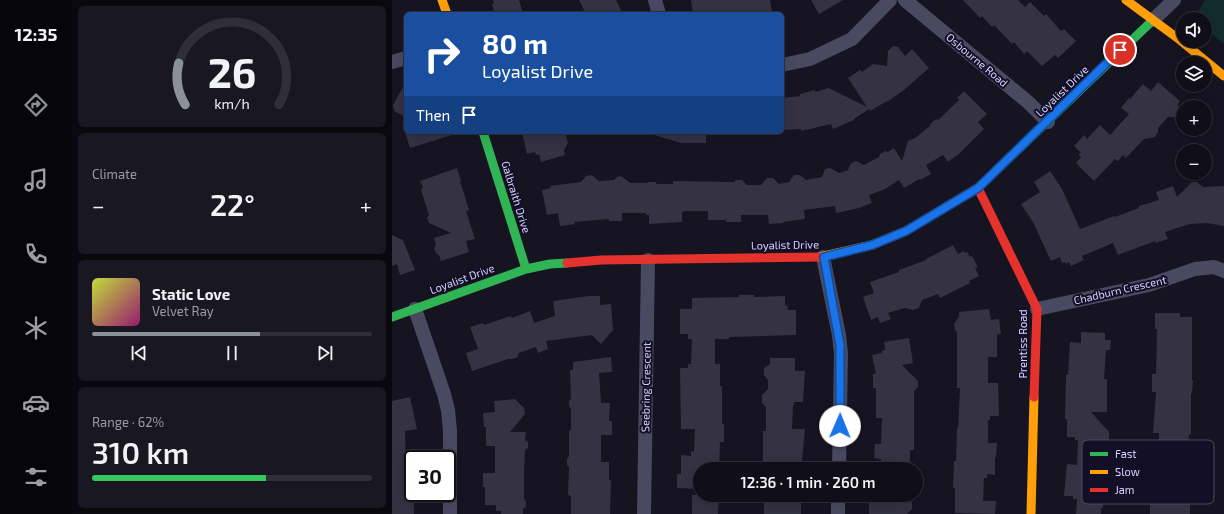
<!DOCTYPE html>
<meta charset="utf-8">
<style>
body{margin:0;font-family:"Exo 2",sans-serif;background:#191822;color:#f1f3f6;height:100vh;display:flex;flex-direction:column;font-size:15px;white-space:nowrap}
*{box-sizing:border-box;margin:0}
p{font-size:13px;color:#9c9ca2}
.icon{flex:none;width:22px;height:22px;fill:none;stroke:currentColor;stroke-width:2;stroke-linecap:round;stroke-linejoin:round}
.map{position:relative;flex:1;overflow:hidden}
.side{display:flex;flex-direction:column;gap:6px;padding:6px;background:#09080e;width:320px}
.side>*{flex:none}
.banner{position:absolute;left:12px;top:12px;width:380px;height:122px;border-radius:6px;box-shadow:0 4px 16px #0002,0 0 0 1px #302f38;background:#1a4fa0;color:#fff;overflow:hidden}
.buttons{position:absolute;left:784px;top:12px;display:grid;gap:8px}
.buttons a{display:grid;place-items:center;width:36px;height:36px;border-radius:50%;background:#100f19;box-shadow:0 4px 16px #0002,0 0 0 1px #302f38;font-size:20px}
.speed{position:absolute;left:12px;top:450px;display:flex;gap:8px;font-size:20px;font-weight:700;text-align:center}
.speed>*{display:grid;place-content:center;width:52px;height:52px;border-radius:50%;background:#100f19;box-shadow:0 4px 16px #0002,0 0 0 1px #302f38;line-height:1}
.speed .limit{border:2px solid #111;border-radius:6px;background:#fff;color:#111}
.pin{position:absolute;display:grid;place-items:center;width:34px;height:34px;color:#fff;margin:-17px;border:2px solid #fff;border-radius:50%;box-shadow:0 1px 4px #0007}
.me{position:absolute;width:44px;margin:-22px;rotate:1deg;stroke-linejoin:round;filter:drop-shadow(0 0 3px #0008)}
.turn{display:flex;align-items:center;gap:14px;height:84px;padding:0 12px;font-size:18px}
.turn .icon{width:52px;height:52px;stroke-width:2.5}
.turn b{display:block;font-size:28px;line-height:34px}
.then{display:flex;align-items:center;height:38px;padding:0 12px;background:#0003;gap:8px;font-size:15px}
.big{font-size:30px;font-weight:600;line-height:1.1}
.side .card{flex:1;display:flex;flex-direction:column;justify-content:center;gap:6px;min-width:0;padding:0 14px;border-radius:6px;background:#191822}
.side .dial{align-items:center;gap:0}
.dial svg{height:104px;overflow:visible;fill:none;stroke:#302f38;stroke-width:7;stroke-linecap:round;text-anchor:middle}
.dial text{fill:#f1f3f6;stroke:none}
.song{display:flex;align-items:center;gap:12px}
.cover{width:48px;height:48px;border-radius:6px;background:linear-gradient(135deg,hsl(70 70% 55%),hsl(320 70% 35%))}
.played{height:4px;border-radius:2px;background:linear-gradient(90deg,#8c9099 60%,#302f38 60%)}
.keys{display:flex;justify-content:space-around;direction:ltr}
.heat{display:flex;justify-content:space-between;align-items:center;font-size:22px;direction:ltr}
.charge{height:6px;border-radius:3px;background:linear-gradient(90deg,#34c759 62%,#302f38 0)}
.trip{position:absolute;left:301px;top:462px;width:230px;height:40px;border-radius:20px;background:#100f19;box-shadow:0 4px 16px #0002,0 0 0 1px #302f38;font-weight:600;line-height:40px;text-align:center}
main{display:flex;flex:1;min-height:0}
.menu{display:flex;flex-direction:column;width:72px;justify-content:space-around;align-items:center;background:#06060a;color:#9c9ca2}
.menu .icon{width:28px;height:28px}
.menu .selected{color:#8c9099}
.menu b{font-size:18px;color:#f1f3f6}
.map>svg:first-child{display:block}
.green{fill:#132c2d}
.building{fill:#343243}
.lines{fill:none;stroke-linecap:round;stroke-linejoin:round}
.street{stroke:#4a4962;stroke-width:14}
.fast{stroke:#30b455;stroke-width:9}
.slow{stroke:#ff9f0a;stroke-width:9}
.jam{stroke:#e5322d;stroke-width:9}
.route-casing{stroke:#114b97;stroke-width:10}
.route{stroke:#1a73e8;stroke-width:7}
.labels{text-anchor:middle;stroke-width:4;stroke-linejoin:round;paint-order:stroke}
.street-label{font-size:11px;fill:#d9d4ff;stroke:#130f26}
.key{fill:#130f26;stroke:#4e4a67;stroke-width:1}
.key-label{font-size:11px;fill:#d9d4ff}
</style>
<main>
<nav class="menu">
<b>12:35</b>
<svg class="icon selected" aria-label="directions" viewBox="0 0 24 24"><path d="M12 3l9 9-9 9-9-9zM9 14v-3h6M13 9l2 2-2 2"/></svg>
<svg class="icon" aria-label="music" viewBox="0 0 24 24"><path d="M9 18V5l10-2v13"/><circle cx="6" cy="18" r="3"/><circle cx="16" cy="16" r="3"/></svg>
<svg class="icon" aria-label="phone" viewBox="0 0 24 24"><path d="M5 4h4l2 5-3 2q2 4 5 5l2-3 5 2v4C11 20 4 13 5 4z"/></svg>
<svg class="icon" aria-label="climate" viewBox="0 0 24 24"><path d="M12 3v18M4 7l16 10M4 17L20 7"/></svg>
<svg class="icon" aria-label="car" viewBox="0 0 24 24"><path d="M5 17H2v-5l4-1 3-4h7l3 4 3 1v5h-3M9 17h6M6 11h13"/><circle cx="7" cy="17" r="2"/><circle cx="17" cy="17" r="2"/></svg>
<svg class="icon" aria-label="filters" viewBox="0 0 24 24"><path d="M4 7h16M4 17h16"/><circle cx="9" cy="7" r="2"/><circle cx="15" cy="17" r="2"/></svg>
</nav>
<section class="side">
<div class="card dial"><svg viewBox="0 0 100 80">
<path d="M14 69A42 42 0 1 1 86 69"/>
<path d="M14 69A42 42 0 0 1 9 37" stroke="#8c9099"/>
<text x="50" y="56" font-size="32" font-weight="700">26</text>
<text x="50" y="72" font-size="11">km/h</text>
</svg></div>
<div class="card"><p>Climate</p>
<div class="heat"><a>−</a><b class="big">22°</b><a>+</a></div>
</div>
<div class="card">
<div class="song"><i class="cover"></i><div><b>Static Love</b><p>Velvet Ray</p></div></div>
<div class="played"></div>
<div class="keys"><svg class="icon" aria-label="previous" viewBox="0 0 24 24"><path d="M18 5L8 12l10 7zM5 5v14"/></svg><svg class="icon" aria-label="pause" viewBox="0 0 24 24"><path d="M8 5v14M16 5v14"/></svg><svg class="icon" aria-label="next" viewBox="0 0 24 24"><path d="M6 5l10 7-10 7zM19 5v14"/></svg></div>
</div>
<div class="card"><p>Range · 62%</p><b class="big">310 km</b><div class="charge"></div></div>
</section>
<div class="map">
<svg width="832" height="514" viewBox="0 0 832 514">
<rect width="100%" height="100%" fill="#161421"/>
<!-- green -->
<path class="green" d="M 813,0 L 832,0 L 832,44 L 813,28 L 813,19 L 806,19 L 807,10 Z"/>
<!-- building -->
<path class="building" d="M 101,0 L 127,0 L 131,14 L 103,14 L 100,4 L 102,3 Z
M 187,0 L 224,0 L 231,14 L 194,14 Z
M 299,0 L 378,0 L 380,14 L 301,14 Z
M 419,0 L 451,0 L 427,14 Z
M 571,0 L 626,0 L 633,7 L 638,2 L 652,16 L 654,14 L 669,31 L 672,29 L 684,41 L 666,58 L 663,55 L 650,66 L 635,51 L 632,54 L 622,42 L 620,44 L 602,25 L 600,27 L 590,16 L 588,18 Z
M 501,46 L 506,47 L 513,56 L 520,49 L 537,68 L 512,90 L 495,102 L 495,101 L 478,111 L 477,109 L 462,119 L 462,120 L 441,129 L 439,124 L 409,131 L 409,129 L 390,130 L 390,98 L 408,96 L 408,94 L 423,90 L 423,92 L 437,88 L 475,107 L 456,78 L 468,70 L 470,72 L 481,64 L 495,66 L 496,51 Z
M 14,82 L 14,117 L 2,111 L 1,105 Z
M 766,82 L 788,101 L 786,104 L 787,113 L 783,117 L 776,117 L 766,128 L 766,132 L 763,137 L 752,139 L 734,158 L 731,155 L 726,161 L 723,159 L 702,181 L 684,163 L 689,157 L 686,155 L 689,153 L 682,146 L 692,135 L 695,139 L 708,125 L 718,135 L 737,114 L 729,108 L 737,98 L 738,99 L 751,84 L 759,91 Z
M 572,91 L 595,114 L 586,122 L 592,129 L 568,153 L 556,162 L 551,155 L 534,165 L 539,174 L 528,180 L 527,179 L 512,188 L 507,180 L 493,189 L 477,195 L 480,203 L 467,208 L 444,213 L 443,206 L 412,210 L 413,219 L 391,222 L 391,223 L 377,224 L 376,215 L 349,215 L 349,222 L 334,222 L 334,220 L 316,220 L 316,211 L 293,211 L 290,212 L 290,222 L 257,224 L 257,215 L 254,215 L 254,213 L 230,213 L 230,221 L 217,221 L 217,219 L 182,222 L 183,224 L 168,226 L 166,213 L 155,215 L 150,190 L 159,188 L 158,186 L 189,182 L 194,176 L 200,175 L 207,181 L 222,180 L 226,176 L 231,177 L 238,183 L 255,183 L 256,182 L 263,182 L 265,184 L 281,184 L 281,181 L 342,182 L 344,180 L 350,180 L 355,185 L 369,185 L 375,178 L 381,178 L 387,184 L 397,182 L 402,175 L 408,175 L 414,180 L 430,177 L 433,169 L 438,168 L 447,173 L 456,170 L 459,163 L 464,161 L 472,165 L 487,157 L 488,154 L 493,151 L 496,152 L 502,148 L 510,161 L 516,141 L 523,138 L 538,126 L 539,123 L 544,119 L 546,120 L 567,100 L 565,98 Z
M 13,132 L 60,132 L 60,135 L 18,148 Z
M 130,132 L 173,132 L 176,143 L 172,150 L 173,155 L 149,162 L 147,154 L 144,155 L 143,152 L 135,154 Z
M 263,132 L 314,132 L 314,143 L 289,143 L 262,135 Z
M 65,168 L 69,181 L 68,181 L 77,210 L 74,211 L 83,239 L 74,241 L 77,252 L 49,261 L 47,255 L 44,253 L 42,248 L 44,245 L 42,238 L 59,233 L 37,223 L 35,218 L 37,215 L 29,190 L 31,187 L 28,181 Z
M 658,171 L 670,189 L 688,229 L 722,216 L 723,217 L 747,208 L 747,206 L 767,200 L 764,192 L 781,186 L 785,197 L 800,182 L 805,182 L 811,187 L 832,186 L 832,226 L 815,223 L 798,224 L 773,232 L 776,239 L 763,243 L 763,241 L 726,255 L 721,243 L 690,256 L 692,260 L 679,266 L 677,262 L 674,264 L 673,262 L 670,263 L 668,257 L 659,261 L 641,222 L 629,204 L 648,192 L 642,182 Z
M 0,235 L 11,240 L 23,270 L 8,275 L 5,264 L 0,266 Z
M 561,245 L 566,254 L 572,251 L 573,253 L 575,252 L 578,257 L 580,256 L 586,267 L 583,268 L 587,276 L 577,281 L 578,283 L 548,298 L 546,294 L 530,300 L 527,308 L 521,310 L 513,308 L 496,313 L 499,319 L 488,323 L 486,317 L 479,320 L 471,297 L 482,293 L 478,282 L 507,272 L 507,270 L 534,260 L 534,259 Z
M 347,295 L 362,295 L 362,297 L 393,296 L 393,306 L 395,305 L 396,310 L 404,310 L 404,335 L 337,337 L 337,339 L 323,339 L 323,364 L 328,364 L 328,386 L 330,386 L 330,424 L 332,424 L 332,442 L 328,442 L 327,469 L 308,469 L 308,489 L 285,488 L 285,474 L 289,474 L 289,455 L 299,456 L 299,451 L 302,452 L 303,429 L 289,429 L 288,368 L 296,368 L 296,364 L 299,364 L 300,339 L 296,339 L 296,334 L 288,334 L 288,309 L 300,309 L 300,298 L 347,297 Z
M 197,296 L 208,296 L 208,305 L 219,304 L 221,330 L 209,344 L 200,335 L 154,341 L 156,349 L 146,353 L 144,347 L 127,353 L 126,357 L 120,359 L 116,359 L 80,371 L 74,353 L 86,349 L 78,327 L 91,323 L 92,325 L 119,316 L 120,318 L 138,311 L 142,323 L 163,316 L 161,301 Z
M 597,309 L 599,320 L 607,319 L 609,334 L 605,334 L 605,357 L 596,357 L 596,383 L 606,383 L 607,416 L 598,416 L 598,420 L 596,420 L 596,443 L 605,443 L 604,457 L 603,457 L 603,475 L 595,474 L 595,478 L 592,478 L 591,501 L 604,501 L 603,514 L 563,513 L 563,488 L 561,488 L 562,461 L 564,461 L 565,428 L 566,428 L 568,388 L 565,388 L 565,332 L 563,330 L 562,324 L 567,317 L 567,312 Z
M 763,313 L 788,313 L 788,317 L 800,317 L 800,380 L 801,380 L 800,393 L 799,393 L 799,434 L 797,434 L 796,448 L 796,477 L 798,477 L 798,514 L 758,514 L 758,498 L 762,498 L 763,479 L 767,479 L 767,433 L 761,433 L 764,392 L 760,392 L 760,374 L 764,374 L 765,329 L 763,329 Z
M 689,332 L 713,333 L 713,340 L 719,340 L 718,350 L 714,350 L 712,379 L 715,379 L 715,412 L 699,412 L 717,432 L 717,439 L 710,446 L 710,461 L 712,461 L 711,508 L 709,508 L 709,514 L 684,514 L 685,499 L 681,499 L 681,496 L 672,496 L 675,464 L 685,465 L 686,440 L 683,440 L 683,437 L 675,437 L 675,419 L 673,419 L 674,375 L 676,375 L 678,342 L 689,343 Z
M 517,338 L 521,363 L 510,365 L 526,381 L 526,387 L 522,391 L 522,450 L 518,450 L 518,469 L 488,469 L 489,459 L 482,458 L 483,444 L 489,444 L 490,418 L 484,418 L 484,388 L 481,388 L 481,374 L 484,374 L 480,355 L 490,353 L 490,351 L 493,350 L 492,342 Z
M 219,357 L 220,372 L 207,373 L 209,403 L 218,403 L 217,421 L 220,421 L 220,435 L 209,435 L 209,462 L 217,462 L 217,480 L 219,480 L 218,514 L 179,514 L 179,497 L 176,494 L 177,467 L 175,465 L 175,459 L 177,456 L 177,431 L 179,430 L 179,409 L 177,406 L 177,401 L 179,399 L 178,370 L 181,370 L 181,362 Z
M 378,358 L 403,358 L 403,371 L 413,371 L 411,402 L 402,402 L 402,405 L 401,405 L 400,429 L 413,429 L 410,461 L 401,461 L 401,464 L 398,464 L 398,469 L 375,469 L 375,464 L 371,464 L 371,431 L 374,431 L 374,407 L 370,403 L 370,395 L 376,389 L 376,380 L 372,375 L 372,368 L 378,364 Z
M 18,397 L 25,429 L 13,431 L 14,465 L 21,465 L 22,514 L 0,514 L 0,401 Z
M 123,399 L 132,408 L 133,414 L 118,432 L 134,432 L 133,440 L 136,442 L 136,448 L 133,450 L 132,472 L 132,499 L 134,502 L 134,507 L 131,509 L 131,514 L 109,514 L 109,511 L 104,511 L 104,505 L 93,505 L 93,487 L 91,487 L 91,473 L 103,473 L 103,446 L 94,446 L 94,427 L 92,427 L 91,413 L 103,412 L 102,401 Z
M 300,495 L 327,495 L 326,514 L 300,514 Z
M 372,495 L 409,495 L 409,514 L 372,514 Z
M 489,495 L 512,495 L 520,502 L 520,509 L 515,514 L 477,514 L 477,502 L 486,502 L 486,499 L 489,499 Z"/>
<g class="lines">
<!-- street -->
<path class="street" d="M 263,0 L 267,14
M 513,0 L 637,103 L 656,122
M 761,20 L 782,0
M 0,62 L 14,58
M 390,65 L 418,59 L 460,39 L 498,0
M 431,257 L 447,335 L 449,354 L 447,469
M 23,309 L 52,394 L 56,410 L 58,431 L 58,514
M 645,309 L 757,285 L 803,269 L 822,267 L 832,271
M 252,514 L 256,260
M 446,514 L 446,495"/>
<!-- fast -->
<path class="fast" d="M 91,132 L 134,269
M 582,190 L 586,188 L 761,20
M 0,317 L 134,269 L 158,264 L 175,263"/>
<!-- slow -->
<path class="slow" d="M 50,0 L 55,14
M 734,0 L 788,40 L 832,76
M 428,257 L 480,245 L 514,231 L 582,190
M 639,514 L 642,397"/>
<!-- jam -->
<path class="jam" d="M 586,188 L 645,309 L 642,397
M 175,263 L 209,260 L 428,257"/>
</g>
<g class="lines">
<!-- route casing -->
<g class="route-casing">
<path id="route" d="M 448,426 L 448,345 L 432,257 L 480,245 L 514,231 L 586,188 L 728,50"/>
</g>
<!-- route -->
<use href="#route" class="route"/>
</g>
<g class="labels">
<!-- street labels -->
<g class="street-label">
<text transform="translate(585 60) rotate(40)" y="4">Osbourne Road</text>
<text transform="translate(670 91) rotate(-44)" y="4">Loyalist Drive</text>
<text transform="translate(124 197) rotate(73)" y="4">Galbraith Drive</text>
<text transform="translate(393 245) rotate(-1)" y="4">Loyalist Drive</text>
<text transform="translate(70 279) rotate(-20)" y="4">Loyalist Drive</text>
<text transform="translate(728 290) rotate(-13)" y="4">Chadburn Crescent</text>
<text transform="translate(631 344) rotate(-90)" y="4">Prentiss Road</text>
<text transform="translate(254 387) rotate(-89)" y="4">Seebring Crescent</text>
</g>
</g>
<!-- legend -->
<rect x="690" y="440" width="132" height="64" rx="6" class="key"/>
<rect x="698" y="452" width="18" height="4" fill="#30b455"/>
<rect x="698" y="470" width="18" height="4" fill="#ff9f0a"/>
<rect x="698" y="488" width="18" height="4" fill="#e5322d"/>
<g class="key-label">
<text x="723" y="458">Fast</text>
<text x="723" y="476">Slow</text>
<text x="723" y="494">Jam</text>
</g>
</svg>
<div class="buttons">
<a><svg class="icon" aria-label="sound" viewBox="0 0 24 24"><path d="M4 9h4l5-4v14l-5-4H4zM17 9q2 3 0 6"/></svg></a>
<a><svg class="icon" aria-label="layers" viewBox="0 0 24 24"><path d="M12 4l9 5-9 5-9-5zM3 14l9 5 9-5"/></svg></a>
<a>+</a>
<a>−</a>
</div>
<div class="speed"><div class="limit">30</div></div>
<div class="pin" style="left:728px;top:50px;background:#d93025"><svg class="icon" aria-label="arrive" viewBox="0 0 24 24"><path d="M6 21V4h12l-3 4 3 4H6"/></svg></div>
<svg class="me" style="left:448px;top:426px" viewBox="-20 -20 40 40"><circle r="19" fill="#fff"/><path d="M0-13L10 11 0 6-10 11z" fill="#1a73e8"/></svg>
<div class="trip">12:36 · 1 min · 260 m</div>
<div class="banner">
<div class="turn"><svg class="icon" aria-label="right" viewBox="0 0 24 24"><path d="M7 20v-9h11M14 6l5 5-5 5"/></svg><div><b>80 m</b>Loyalist Drive</div></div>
<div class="then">Then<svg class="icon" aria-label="arrive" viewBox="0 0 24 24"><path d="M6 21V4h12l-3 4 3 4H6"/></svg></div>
</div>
</div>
</main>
